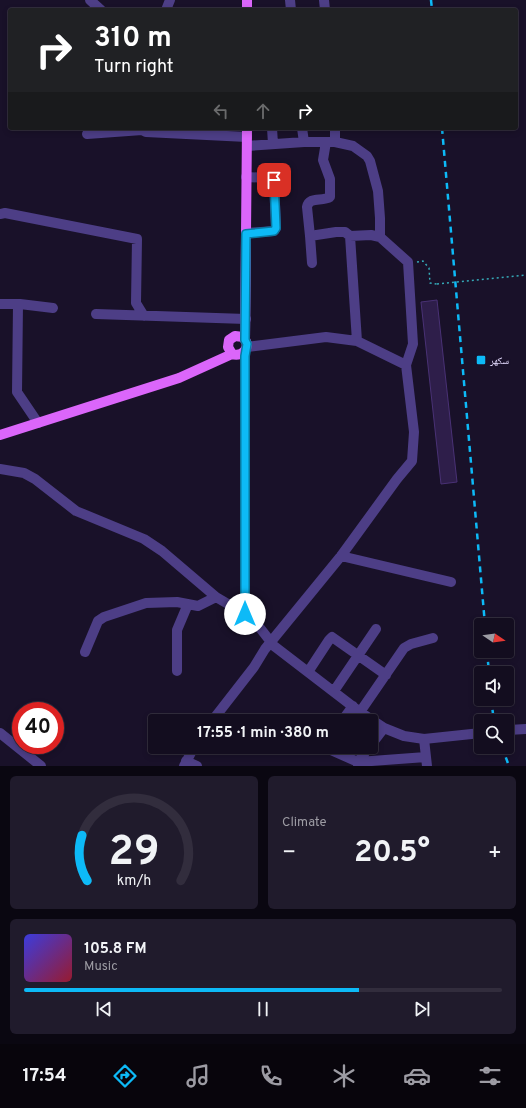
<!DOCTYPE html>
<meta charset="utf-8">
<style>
body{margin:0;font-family:Overpass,"Noto Naskh Arabic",sans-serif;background:#201b2c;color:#f1f3f6;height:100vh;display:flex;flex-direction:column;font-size:15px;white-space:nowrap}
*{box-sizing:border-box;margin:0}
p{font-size:13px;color:#9d9ca4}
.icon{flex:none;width:22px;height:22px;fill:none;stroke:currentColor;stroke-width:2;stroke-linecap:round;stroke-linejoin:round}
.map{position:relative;height:766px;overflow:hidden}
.panel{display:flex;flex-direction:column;gap:10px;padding:10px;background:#0a0711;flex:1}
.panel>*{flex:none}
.banner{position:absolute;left:8px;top:8px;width:510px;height:122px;border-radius:4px;box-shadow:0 2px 6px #0003,0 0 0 1px #322d3d;background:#202124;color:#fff;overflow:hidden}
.needle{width:26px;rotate:103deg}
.fabs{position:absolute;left:474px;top:618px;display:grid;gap:8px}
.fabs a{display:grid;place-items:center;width:40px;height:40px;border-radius:4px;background:#130d1f;box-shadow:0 2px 6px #0003,0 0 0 1px #322d3d;font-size:20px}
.speed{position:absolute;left:12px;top:702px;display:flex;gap:8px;font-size:20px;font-weight:700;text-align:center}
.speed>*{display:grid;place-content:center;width:52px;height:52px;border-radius:50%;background:#130d1f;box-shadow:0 2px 6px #0003,0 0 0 1px #322d3d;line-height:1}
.speed .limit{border:6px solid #d22;background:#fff;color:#111}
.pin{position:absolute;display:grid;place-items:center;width:34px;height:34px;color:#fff;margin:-17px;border-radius:8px;box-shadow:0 2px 6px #0006}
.me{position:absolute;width:44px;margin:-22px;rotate:0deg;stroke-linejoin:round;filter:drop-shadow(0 0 3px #0008)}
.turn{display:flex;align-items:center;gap:14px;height:84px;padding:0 20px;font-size:18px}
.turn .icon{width:52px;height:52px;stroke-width:2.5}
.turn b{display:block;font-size:28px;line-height:34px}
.lanes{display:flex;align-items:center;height:38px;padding:0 20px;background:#0003;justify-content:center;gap:20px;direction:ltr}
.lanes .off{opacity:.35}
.big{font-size:30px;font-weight:700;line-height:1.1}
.panel .tile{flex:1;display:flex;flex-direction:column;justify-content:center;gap:6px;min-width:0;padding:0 14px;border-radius:6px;background:#201b2c}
.panel .dial{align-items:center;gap:0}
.dial svg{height:104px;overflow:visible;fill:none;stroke:#322d3d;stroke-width:7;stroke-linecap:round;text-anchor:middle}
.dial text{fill:#f1f3f6;stroke:none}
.song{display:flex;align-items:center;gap:12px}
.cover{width:48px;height:48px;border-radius:6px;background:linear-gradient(135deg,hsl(240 70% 55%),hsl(350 70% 35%))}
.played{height:4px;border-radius:2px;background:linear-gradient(90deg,#0dbaf7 70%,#322d3d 70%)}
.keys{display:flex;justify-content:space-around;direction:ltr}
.heat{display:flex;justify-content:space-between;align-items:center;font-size:22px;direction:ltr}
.panel .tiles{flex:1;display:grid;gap:10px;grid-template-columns:1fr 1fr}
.tile:last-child{grid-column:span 2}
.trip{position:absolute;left:148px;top:714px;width:230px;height:40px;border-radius:4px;background:#130d1f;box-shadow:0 2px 6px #0003,0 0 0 1px #322d3d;font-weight:700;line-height:40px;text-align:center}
.dock{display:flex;height:64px;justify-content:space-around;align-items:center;background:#08050c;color:#9d9ca4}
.dock .icon{width:28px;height:28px}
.dock .on{color:#0dbaf7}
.dock b{font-size:18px;color:#f1f3f6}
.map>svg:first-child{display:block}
.building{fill:#2e1e4a;stroke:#493175}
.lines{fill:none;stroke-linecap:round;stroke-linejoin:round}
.path{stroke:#35aab8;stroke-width:1.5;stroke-dasharray:2 3;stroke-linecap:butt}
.minor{stroke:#4d3e86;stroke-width:10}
.major{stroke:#db66fa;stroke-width:10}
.rail{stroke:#0dbaf7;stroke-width:2.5;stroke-dasharray:6 5;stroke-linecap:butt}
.path-bridge{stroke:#35aab8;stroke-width:1.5;stroke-dasharray:2 3;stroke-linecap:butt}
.route-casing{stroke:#0879a1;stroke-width:10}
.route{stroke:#0dbaf7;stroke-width:7}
.poi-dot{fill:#0dbaf7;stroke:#191129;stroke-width:1.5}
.labels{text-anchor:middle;stroke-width:4;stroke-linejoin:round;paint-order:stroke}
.poi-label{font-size:10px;fill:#e4dbfe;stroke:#191129;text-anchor:start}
</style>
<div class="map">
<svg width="526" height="766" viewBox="0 0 526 766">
<rect width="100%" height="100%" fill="#191129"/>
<!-- building -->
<path class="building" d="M 437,300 L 457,482 L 441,484 L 421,302 Z"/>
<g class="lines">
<!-- path -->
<path class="path" d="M 417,262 L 423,261 L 429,268 L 430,283 L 437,284"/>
<!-- minor -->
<path class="minor" d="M 90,0 L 101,10
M 290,0 L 291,10
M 324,0 L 325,10
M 166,10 L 170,0
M 272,128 L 273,144
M 302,128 L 304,142
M 335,128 L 335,142
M 87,134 L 142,130 L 146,132 L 247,137
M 247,146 L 304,142 L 335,142 L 353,146 L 367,156 L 370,161 L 378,191 L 380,218 L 380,237
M 0,214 L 5,213 L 137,239 L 136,303 L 144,316
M 246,233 L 274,231 L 276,228 L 274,180 L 268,178 L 246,177
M 310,236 L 336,232 L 345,232 L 350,236 L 371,235 L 380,237 L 408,262 L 413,344 L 406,365
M 350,236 L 357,341
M 312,263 L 310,236 L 307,207 C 309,196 322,202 330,197 L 330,179 L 323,160 L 326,142
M 0,304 L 20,304 L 53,308
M 18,304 L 17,392 L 38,423
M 96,314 L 246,319
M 0,469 L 24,473 L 35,479 L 76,511 L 144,539 L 162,551 L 216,597 L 245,614 L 260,628 L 274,646 L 360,712 L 384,728 L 404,736 L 424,739 L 481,733
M 341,556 L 451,582
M 245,614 L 245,351
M 85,652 L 98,621 L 104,617 L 146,603 L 177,602 L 198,606 L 216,597
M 177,671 L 177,630 L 188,604
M 308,672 L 329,640 L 332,637 L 386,675
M 334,691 L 376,629
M 360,712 L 404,648 L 411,644 L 433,638
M 212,721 L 254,667 L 265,649 L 341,556 L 397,479 L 412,461 L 414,432 L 406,365 L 357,341 L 326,337 L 247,347
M 342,721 L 353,706
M 507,730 L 526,729
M 0,733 L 41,766
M 424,739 L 427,766
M 371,745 L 384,728
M 324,747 L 358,762 L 426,757
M 186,761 L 197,766
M 184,766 L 194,747
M 358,766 L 358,762 L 369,747"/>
<!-- major -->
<path class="major" d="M 247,10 L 247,0
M 245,340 L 247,128
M 0,435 L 179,378 L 232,354 C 243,358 252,346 243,337 L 235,336 L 229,340 L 228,347 L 232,354"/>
<!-- rail -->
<path class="rail" d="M 431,0 L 432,10
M 442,128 L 485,625
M 487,651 L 489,673
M 491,699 L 494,721
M 502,747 L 509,766"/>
<!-- path-bridge -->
<path class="path-bridge" d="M 437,284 L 526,275"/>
</g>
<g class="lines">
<!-- route casing -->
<g class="route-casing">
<path id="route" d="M 245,614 L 245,356 L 247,344 L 245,340 L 246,234 L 274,231 L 276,228 L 274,180"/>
</g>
<!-- route -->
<use href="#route" class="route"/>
</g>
<!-- markers -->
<rect class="poi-dot" x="476" y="355" width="10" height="10" rx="2"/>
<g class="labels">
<!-- poi labels -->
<g class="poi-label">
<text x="490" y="364">سكهر</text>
</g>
</g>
</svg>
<div class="fabs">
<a><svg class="needle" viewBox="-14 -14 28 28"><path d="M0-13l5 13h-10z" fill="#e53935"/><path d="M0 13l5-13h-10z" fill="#9d9ca4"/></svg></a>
<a><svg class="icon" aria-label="sound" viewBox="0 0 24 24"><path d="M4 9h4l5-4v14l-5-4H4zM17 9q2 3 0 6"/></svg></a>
<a><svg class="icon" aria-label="search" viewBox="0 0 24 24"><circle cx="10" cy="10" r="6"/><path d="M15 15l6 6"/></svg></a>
</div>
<div class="speed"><div class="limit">40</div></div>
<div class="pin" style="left:274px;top:180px;background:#d93025"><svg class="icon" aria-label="arrive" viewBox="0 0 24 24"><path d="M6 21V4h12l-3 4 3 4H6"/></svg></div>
<svg class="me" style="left:245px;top:614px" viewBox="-20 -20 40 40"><circle r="19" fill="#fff"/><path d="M0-13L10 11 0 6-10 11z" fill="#0dbaf7"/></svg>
<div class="trip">17:55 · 1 min · 380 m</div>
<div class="banner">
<div class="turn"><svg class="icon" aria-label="right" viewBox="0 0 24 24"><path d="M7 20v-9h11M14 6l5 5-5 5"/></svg><div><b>310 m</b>Turn right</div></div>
<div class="lanes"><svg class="icon off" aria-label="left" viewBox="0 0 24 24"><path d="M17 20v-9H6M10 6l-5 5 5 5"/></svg><svg class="icon off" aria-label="ahead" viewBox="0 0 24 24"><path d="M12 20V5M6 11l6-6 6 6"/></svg><svg class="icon" aria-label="right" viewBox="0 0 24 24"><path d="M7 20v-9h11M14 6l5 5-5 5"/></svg></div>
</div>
</div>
<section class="panel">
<div class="tiles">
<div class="tile dial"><svg viewBox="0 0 100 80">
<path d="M14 69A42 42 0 1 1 86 69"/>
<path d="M14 69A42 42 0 0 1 10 34" stroke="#0dbaf7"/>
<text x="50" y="56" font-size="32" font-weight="700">29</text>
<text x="50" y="72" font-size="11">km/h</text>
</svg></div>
<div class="tile"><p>Climate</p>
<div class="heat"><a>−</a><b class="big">20.5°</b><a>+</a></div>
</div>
<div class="tile">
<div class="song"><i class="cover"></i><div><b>105.8 FM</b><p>Music</p></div></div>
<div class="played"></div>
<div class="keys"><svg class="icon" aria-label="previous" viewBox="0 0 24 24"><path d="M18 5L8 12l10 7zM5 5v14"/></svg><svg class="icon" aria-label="pause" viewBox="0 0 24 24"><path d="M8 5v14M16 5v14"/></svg><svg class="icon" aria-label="next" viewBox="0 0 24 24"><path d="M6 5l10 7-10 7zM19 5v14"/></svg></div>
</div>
</div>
</section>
<nav class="dock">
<b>17:54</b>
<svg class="icon on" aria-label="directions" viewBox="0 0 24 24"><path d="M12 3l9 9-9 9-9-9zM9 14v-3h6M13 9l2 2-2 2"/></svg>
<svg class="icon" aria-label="music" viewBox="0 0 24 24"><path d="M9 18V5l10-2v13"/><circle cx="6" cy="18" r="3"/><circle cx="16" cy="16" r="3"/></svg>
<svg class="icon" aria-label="phone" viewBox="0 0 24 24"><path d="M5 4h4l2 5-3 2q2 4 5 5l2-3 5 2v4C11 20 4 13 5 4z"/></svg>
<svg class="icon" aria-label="climate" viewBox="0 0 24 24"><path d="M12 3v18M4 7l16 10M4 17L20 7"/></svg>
<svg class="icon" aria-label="car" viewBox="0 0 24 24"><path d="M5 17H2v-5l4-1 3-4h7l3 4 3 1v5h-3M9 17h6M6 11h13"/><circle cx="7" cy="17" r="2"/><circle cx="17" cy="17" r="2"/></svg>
<svg class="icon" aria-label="filters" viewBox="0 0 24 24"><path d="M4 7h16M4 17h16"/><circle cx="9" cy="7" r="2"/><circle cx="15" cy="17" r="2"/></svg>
</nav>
